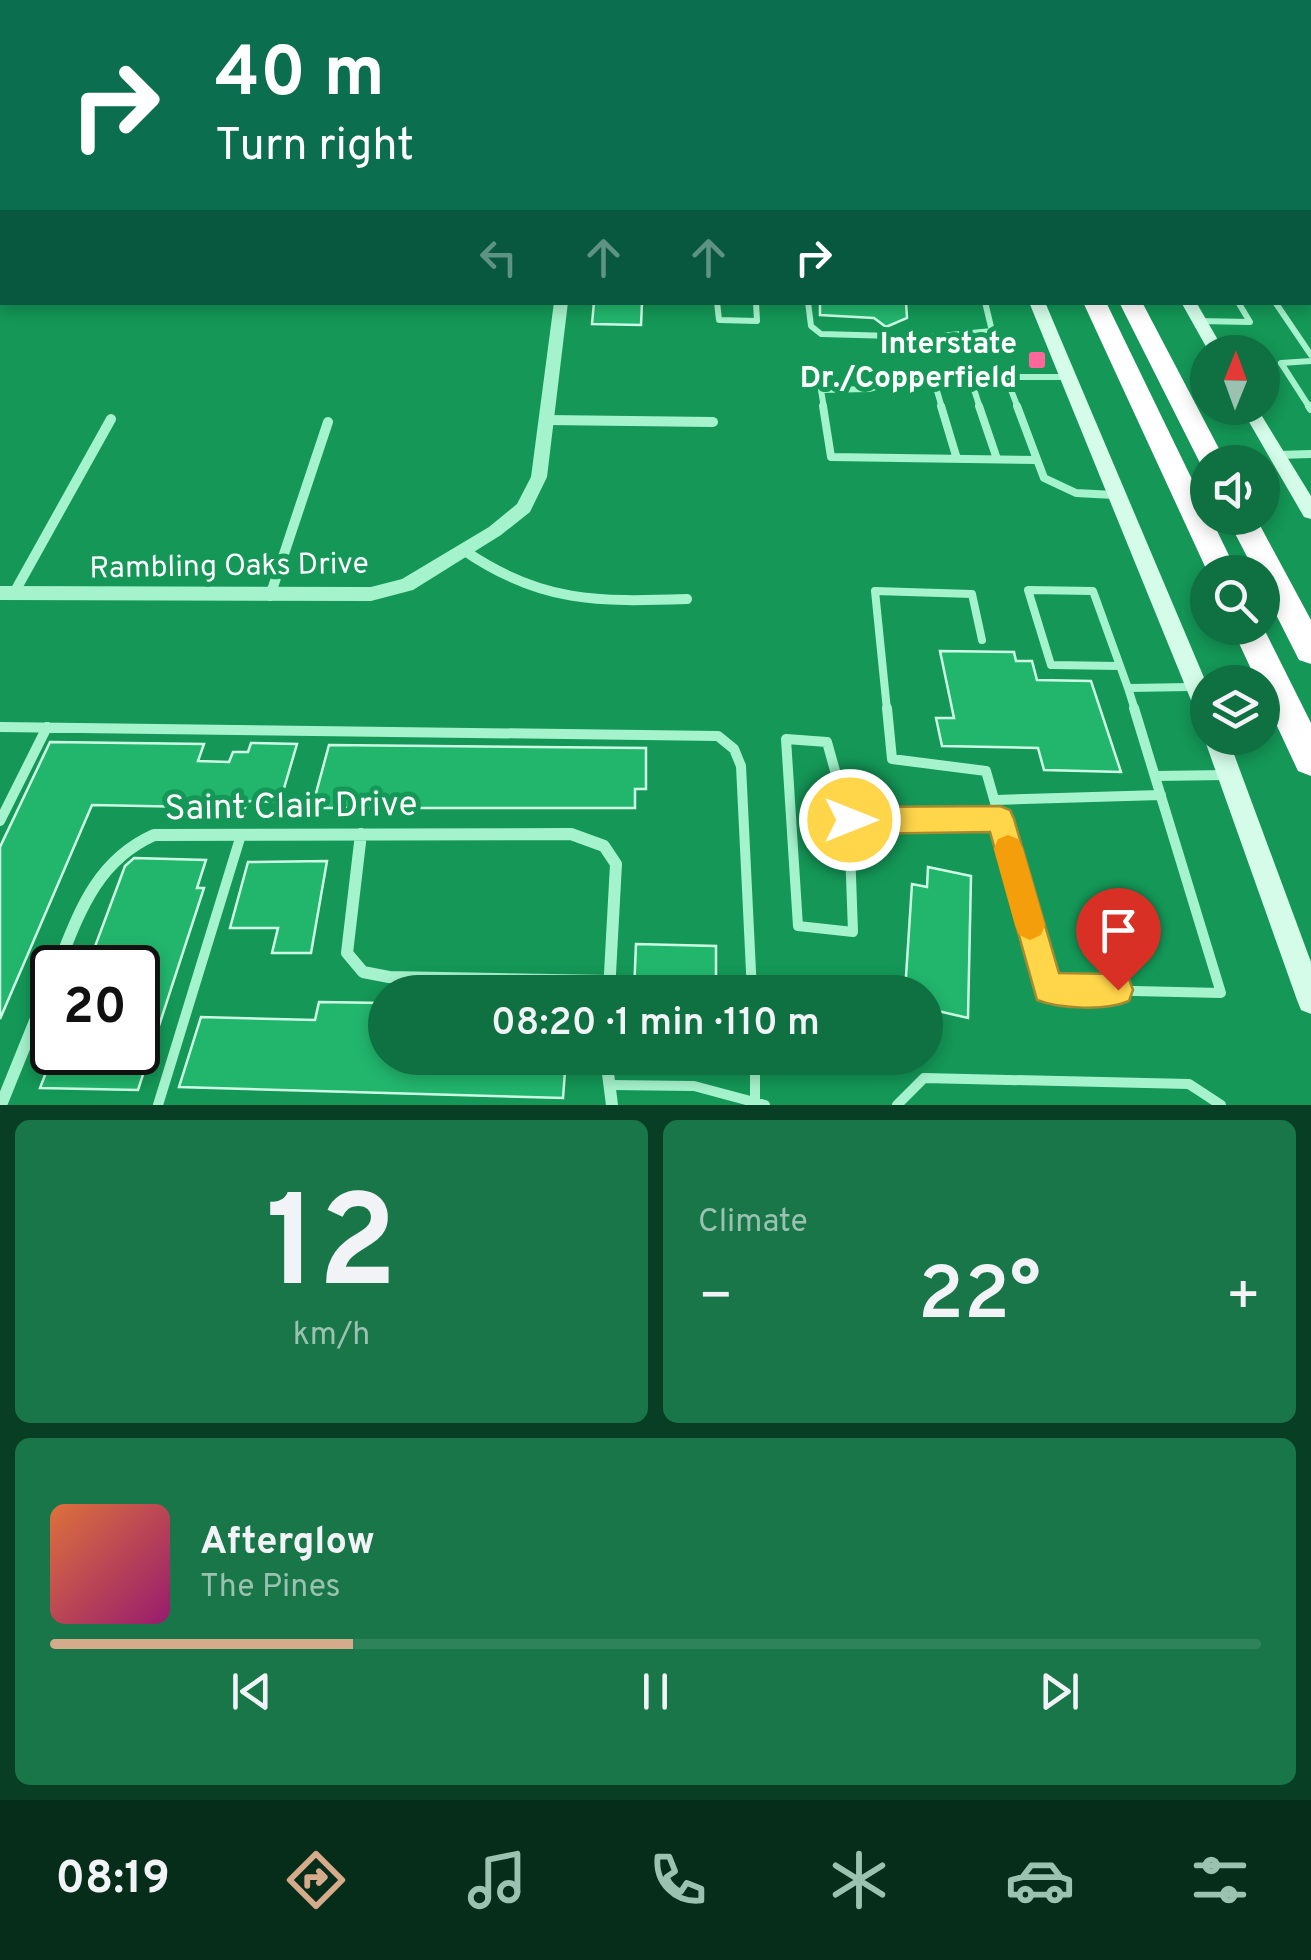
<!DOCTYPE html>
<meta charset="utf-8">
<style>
body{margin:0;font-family:Overpass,sans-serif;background:#187648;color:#f1f3f6;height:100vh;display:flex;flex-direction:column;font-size:38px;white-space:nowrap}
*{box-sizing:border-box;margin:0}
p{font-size:32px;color:#9bc2b1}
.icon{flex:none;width:55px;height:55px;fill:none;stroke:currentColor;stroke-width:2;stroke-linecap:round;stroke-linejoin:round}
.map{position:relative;height:1105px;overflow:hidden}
.sheet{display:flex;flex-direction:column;gap:15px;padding:15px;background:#083e24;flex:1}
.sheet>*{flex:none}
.banner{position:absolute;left:0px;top:0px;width:1312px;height:305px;box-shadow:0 5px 15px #0003;background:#0b6e4f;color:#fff;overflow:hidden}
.needle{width:65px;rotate:1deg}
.fabs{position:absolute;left:1190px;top:335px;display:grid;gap:20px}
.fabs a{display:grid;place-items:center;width:90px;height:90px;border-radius:50%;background:#0f7141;box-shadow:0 5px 15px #0003;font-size:50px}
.speed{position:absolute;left:30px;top:945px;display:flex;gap:20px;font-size:50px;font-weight:700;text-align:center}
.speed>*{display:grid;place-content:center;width:130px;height:130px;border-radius:50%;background:#0f7141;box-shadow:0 5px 15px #0003;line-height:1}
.speed .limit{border:5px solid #111;border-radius:15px;background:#fff;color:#111}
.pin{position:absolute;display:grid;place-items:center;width:85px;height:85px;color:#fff;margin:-102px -42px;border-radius:50% 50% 50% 0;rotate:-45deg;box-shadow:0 0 10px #0007}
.pin .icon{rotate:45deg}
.me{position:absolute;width:110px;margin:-55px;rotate:90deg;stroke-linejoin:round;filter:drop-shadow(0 0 8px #0008)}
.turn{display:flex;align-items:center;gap:35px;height:210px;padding:0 50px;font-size:45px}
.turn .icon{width:130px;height:130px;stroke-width:2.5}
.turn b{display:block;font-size:70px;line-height:85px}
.lanes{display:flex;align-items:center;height:95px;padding:0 50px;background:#0003;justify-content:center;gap:50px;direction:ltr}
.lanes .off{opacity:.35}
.big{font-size:75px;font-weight:600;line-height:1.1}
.sheet .tile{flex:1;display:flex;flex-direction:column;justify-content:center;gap:15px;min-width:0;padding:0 35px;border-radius:15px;background:#187648}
.sheet .dial{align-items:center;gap:0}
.dial b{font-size:130px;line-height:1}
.song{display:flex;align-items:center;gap:30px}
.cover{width:120px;height:120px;border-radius:15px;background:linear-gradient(135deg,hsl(20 70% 55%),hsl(320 70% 35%))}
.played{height:10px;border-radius:5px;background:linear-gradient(90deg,#d6ab8b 25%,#2f835a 25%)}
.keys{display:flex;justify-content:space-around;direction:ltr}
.heat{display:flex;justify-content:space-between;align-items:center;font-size:55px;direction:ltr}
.sheet .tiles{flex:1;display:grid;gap:15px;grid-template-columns:1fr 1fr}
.tile:last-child{grid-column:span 2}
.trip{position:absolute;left:368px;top:975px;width:575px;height:100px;border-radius:50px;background:#0f7141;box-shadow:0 5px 15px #0003;font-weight:600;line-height:100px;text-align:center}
.tabs{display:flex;height:160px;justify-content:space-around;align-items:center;background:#062d1a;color:#9bc2b1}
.tabs .icon{width:70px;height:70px}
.tabs .selected{color:#d6ab8b}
.tabs b{font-size:45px;color:#f1f3f6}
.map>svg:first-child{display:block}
.building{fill:#22b66d;stroke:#cdfde5;stroke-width:2.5}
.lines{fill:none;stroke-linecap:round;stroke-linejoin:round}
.service-far3{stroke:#a5f3cc;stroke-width:4}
.service-far2{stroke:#a5f3cc;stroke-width:6}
.service-far1{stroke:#a5f3cc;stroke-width:8}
.service{stroke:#a5f3cc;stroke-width:10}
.minor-far2{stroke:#a5f3cc;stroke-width:6}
.minor-far1{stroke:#a5f3cc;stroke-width:10}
.minor{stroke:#a5f3cc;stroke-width:12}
.tertiary{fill:#a5f3cc;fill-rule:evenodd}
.secondary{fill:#d4fce9;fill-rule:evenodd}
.motorway{fill:#fff;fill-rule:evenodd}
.route{fill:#ffd54a;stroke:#a68a30;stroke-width:2.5}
.slow{fill:#f59e0b}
.poi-dot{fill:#ff679a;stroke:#149757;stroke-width:4}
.labels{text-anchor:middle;stroke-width:10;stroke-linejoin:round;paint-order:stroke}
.poi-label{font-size:30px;font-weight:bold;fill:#fff;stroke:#149757;text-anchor:end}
.street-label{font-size:30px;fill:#fff;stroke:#149757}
.near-street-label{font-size:35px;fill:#fff;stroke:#149757}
</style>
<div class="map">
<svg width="1311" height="1105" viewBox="0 0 1311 1105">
<rect width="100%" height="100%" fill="#149757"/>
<!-- building -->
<path class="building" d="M 594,302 L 642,302 L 641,325 L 592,324 Z
M 820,302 L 906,302 L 907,318 L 886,327 L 874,318 L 820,315 Z
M 940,651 L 1014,652 L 1016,661 L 1032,661 L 1037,680 L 1091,681 L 1121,772 L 1044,770 L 1038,748 L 942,746 L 936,718 L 954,718 Z
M 50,742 L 204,744 L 198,761 L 229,762 L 233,752 L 248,752 L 251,743 L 297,744 L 280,802 L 247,801 L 245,808 L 92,805 L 0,1019 L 0,847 Z
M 329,745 L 646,748 L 646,789 L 635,789 L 635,808 L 312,808 Z
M 134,858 L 206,860 L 197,888 L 204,888 L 138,1090 L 40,1088 L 54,1052 L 138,1052 L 138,968 L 87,968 L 125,866 Z
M 327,861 L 311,953 L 272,953 L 278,928 L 230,928 L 248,862 Z
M 928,867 L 971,876 L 968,1018 L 925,1008 L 925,992 L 905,992 L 912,884 L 927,887 Z
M 636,944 L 716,946 L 716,992 L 634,992 Z
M 319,1002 L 385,1003 L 385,1058 L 566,1058 L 563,1098 L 179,1087 L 201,1017 L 315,1020 Z"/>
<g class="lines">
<!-- service-far3 -->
<path class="service-far3" d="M 332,0 L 342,2
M 771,0 L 891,2
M 1219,0 L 1223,2
M 255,2 L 261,0"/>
<!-- service-far2 -->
<path class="service-far2" d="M 717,302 L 719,320 L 757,321 L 756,302
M 808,302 L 811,326 L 821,334 L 929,337 L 992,331 L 985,302
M 1275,302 L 1311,355
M 1199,321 L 1250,322 L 1238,302
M 933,377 L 942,408
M 970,377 L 980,408
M 824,408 L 821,390 L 869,389 L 910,377 L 1006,377
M 1018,408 L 1006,377 L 1065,377
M 1310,408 L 1281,363 L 1311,361"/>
<!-- service-far1 -->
<path class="service-far1" d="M 823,406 L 831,457 L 1036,460
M 941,406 L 957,459
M 979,406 L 997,459
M 1017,406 L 1044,478 L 1076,493 L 1114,495
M 1309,406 L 1311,409
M 1277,455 L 1311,454
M 1120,666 L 1051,665 L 1028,590 L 1093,591 L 1128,688
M 887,710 L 875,591 L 972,594 L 982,640
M 1135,710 L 1128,688 L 1191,687"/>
<!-- service -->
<path class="service" d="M 887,708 L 892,759 L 986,771 L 1048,989 L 1221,993 L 1134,708
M 0,727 L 718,736 L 734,749 L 741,766 L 752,992
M 786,739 L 827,742 L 849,821 L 853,932 L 798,926 Z
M 1155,776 L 1226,775
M 995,800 L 1161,795
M 0,821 L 47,727
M 849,821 L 1000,819
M 755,1058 L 755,1102
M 609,1085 L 694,1086 L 765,1105
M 158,1105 L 241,835
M 897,1105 L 924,1078 L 1189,1084 L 1221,1105"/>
<!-- minor-far2 -->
<path class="minor-far2" d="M 462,0 L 478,2
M 114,2 L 119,0
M 403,2 L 407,0
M 0,99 L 2,116
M 0,177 L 2,172"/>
<!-- minor-far1 -->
<path class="minor-far1" d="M 547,420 L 713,422
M 465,551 C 541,603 598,602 687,599
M 14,593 L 111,419
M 270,596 L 328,422"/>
<!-- minor -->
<path class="minor" d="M 361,834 L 347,953 L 363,972 L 389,977 L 610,981
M 57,968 C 79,913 96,861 154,835 L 571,834 L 604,846 L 616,864 L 609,992
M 606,1058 L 612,1105
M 1,1105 L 52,979"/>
<!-- tertiary -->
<path class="tertiary" d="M 243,0 L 254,0 L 255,2 L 245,2 Z
M 1310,271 L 1311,271 L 1311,279 L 1310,279 Z
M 554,302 L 568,302 L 547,477 L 530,512 L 501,535 L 413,590 L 371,601 L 0,600 L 0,586 L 371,587 L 402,579 L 489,527 L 517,504 L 531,477 Z"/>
<!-- secondary -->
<path class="secondary" d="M 907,0 L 917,0 L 918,2 L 908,2 Z
M 1007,0 L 1017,0 L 1018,2 L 1008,2 Z
M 1029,302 L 1045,302 L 1208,687 L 1208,725 L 1200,722 L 1197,715 Z
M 1181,302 L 1196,302 L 1225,352 L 1209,352 Z
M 1241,408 L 1257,408 L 1311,496 L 1311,519 L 1304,517 Z
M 1208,731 L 1208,738 L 1228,738 L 1311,962 L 1311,1014 L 1301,1010 L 1297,1000 L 1204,738 Z"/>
<!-- motorway -->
<path class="motorway" d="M 943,0 L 959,0 L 960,2 L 945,2 Z
M 966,0 L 982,0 L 983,2 L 968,2 Z
M 1083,302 L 1106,302 L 1237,572 L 1208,573 Z
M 1119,302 L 1142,302 L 1226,462 L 1208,462 L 1208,470 L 1203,469 Z
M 1227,518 L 1256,518 L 1311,620 L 1311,664 L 1299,660 L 1262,587 L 1262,572 L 1255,572 Z
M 1262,625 L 1311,723 L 1311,776 L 1298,771 L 1262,694 L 1262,682 L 1257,682 L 1232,628 Z"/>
</g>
<!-- route -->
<path class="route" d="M 1000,806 L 1010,810 L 1014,819 L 1059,973 L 1118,974 L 1129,979 L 1133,990 L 1129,1001 C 1106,1011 1060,1009 1037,1000 L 990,832 L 850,834 L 840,830 L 835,820 L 840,811 L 850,807 Z"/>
<!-- slow -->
<path class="slow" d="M 1008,835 L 1018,839 L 1023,849 L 1045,925 L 1041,935 L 1030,940 L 1019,935 L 1015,925 L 994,849 L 998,839 Z"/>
<!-- markers -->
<rect class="poi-dot" x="1027" y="350" width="20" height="20" rx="5"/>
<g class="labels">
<!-- poi labels -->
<g class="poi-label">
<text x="1017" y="353">Interstate<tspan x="1017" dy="34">Dr./Copperfield</tspan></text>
</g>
<!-- street labels -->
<g class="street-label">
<text transform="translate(229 565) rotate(-1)" y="10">Rambling Oaks Drive</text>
</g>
<!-- near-street labels -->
<g class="near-street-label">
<text transform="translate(291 805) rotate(-1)" y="12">Saint Clair Drive</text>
</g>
</g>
</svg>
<div class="fabs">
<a><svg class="needle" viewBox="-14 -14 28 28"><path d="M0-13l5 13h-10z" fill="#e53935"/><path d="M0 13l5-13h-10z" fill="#9bc2b1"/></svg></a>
<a><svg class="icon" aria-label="sound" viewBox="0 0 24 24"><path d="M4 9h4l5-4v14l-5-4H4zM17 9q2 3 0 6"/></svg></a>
<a><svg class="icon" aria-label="search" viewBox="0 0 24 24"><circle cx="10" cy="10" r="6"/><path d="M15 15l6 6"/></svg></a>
<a><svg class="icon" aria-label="layers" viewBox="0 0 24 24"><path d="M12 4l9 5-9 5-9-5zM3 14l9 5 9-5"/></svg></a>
</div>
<div class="speed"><div class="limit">20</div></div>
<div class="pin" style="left:1118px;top:990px;background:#d93025"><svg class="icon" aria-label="arrive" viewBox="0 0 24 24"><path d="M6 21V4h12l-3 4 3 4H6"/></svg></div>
<svg class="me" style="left:850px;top:820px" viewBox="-20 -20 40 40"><circle r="17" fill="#ffd54a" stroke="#fff" stroke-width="3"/><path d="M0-11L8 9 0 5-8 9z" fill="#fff"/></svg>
<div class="trip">08:20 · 1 min · 110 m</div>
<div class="banner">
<div class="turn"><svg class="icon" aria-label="right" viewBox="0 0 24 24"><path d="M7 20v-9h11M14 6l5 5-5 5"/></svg><div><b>40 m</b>Turn right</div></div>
<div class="lanes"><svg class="icon off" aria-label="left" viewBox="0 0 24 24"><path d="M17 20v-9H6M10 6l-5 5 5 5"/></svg><svg class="icon off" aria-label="ahead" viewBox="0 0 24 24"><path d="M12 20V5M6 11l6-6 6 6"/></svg><svg class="icon off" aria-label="ahead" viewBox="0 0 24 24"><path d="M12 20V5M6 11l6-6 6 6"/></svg><svg class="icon" aria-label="right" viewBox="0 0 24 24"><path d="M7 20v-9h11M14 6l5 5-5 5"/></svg></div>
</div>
</div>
<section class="sheet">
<div class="tiles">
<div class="tile dial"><b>12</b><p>km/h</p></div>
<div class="tile"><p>Climate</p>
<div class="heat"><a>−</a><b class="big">22°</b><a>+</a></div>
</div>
<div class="tile">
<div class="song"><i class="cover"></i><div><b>Afterglow</b><p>The Pines</p></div></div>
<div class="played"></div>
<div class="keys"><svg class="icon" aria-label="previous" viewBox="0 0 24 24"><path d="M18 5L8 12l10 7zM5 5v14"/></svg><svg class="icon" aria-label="pause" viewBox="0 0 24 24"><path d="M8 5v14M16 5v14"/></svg><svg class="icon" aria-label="next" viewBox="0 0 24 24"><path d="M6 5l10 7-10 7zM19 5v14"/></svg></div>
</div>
</div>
</section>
<nav class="tabs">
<b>08:19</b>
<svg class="icon selected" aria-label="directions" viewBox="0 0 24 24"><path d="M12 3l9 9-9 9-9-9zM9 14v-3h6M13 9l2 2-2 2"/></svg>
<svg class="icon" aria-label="music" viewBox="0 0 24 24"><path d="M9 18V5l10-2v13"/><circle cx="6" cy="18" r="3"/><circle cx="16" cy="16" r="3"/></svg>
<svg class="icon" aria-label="phone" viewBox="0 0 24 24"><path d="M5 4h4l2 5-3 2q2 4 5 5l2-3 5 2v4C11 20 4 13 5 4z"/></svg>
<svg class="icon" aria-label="climate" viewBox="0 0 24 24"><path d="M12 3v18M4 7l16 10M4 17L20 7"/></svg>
<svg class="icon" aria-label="car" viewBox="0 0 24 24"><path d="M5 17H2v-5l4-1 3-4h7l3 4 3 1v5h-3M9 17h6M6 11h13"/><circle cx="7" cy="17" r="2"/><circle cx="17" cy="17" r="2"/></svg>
<svg class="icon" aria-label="filters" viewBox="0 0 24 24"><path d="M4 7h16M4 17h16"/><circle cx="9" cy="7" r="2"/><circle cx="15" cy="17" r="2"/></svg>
</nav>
